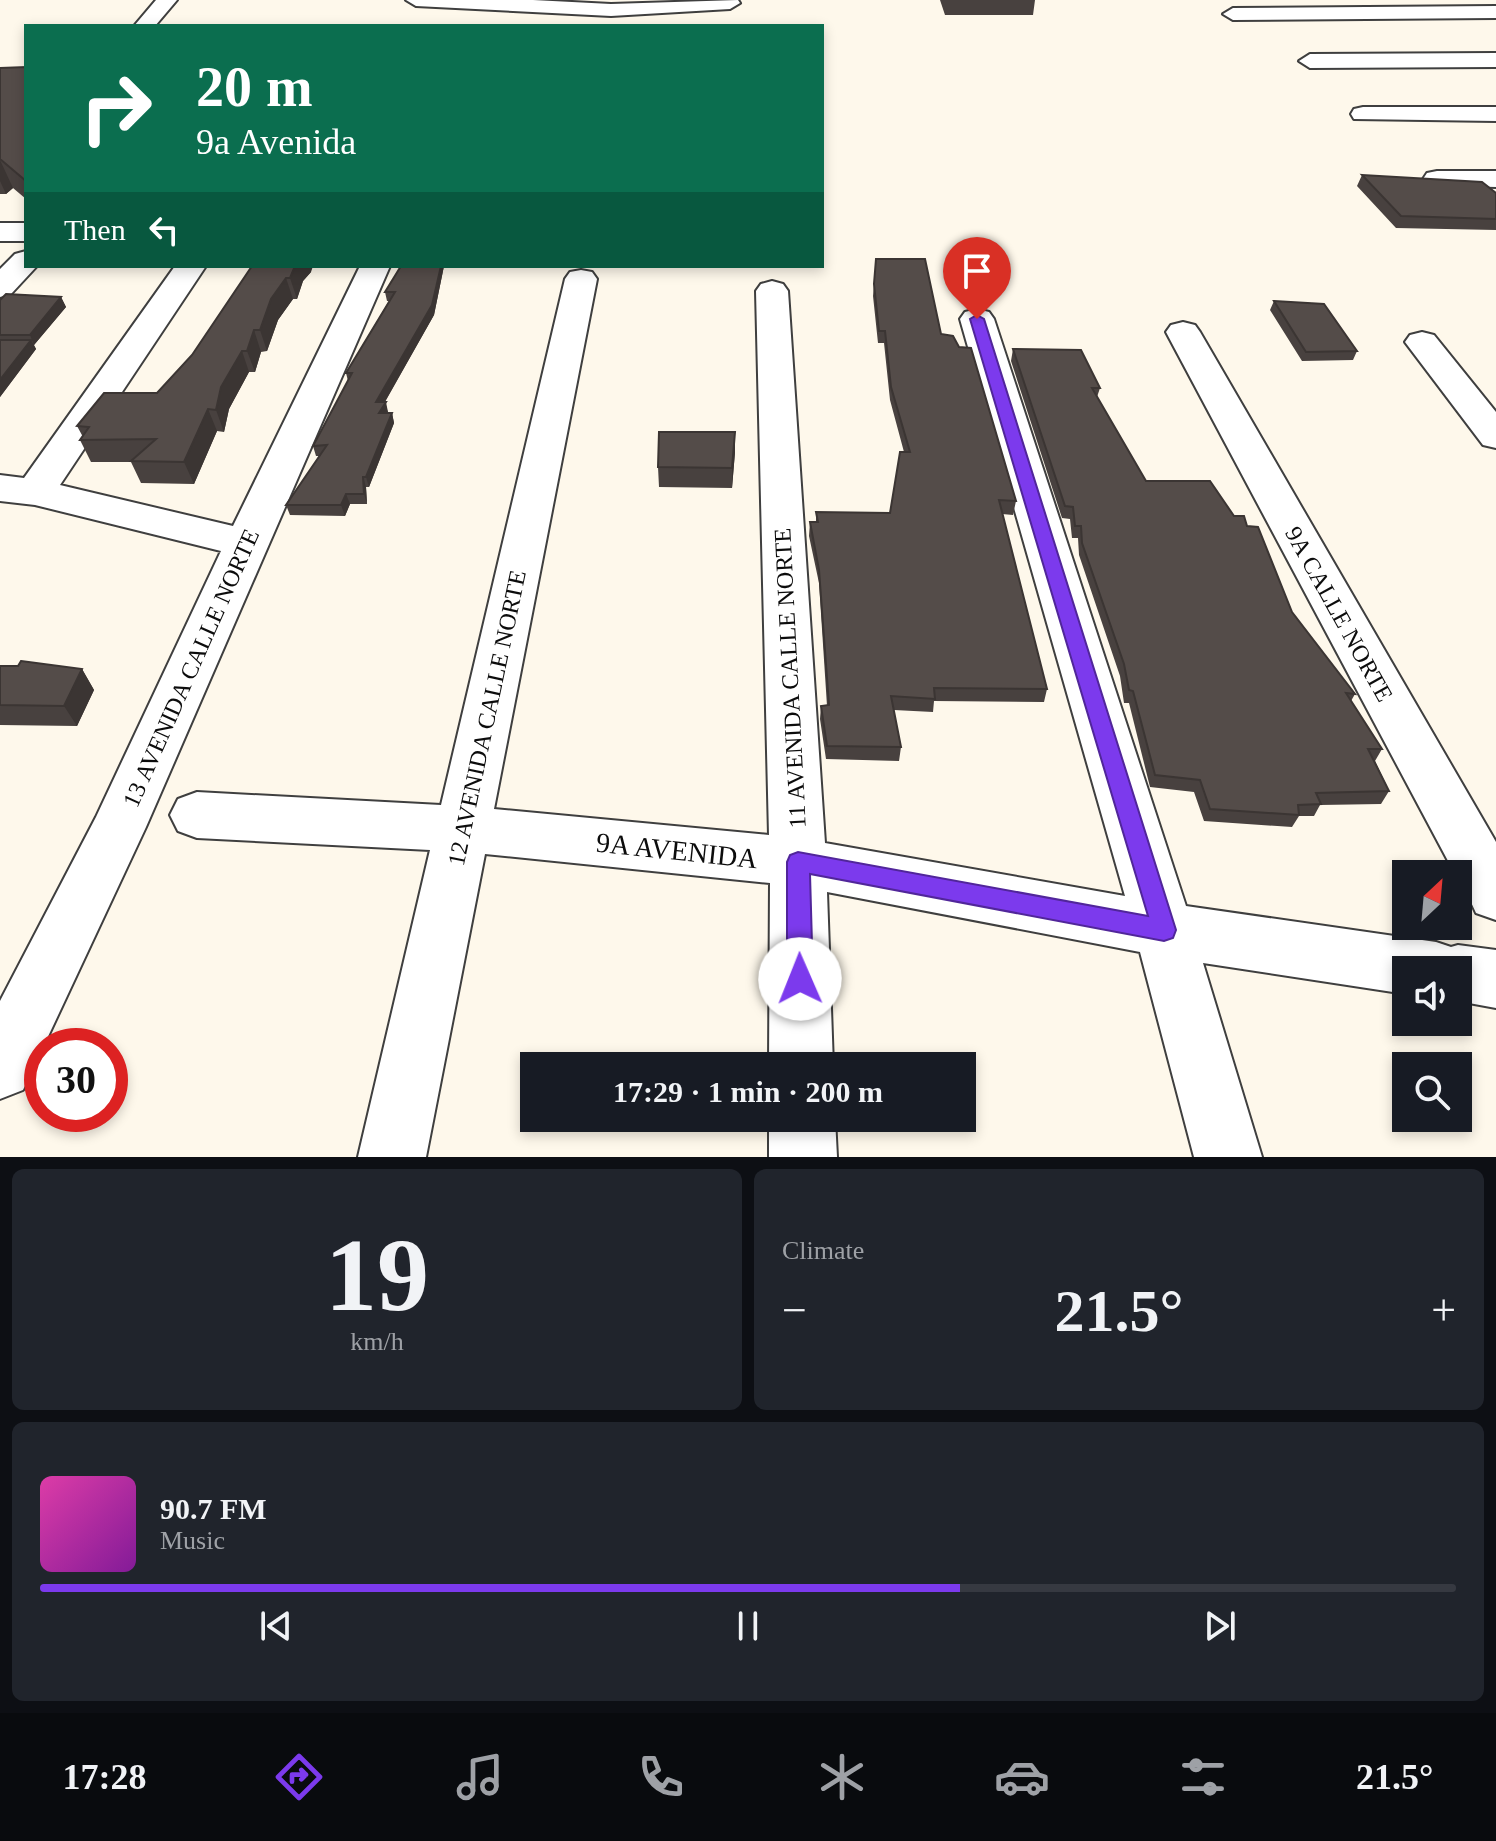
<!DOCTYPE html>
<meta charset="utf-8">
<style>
body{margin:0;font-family:Georgia,serif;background:#20242c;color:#f1f3f6;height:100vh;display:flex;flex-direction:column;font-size:30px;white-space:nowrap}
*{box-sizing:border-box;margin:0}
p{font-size:26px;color:#9ea1a6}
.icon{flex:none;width:44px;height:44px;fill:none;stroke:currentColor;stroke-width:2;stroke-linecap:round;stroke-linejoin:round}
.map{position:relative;height:1157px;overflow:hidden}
.drawer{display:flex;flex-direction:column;gap:12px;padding:12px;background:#0d0f14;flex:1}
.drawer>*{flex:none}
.banner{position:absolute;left:24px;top:24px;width:800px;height:244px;border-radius:0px;box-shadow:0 4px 12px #0003;background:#0b6e4f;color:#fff;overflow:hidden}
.needle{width:52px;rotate:26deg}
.fabs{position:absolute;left:1392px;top:860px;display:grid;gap:16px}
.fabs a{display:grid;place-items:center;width:80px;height:80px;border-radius:0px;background:#171b24;box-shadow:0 4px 12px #0003;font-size:40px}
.speed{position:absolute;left:24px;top:1028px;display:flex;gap:16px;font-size:40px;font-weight:700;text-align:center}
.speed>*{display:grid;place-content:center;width:104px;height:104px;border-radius:50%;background:#171b24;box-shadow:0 4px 12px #0003;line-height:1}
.speed .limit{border:12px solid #d22;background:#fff;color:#111}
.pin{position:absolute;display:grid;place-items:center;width:68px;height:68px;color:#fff;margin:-82px -34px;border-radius:50% 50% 50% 0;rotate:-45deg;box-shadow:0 0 8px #0007}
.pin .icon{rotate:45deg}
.me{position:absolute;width:88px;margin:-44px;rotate:359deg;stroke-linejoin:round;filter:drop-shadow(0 0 6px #0008)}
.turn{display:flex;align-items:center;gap:28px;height:168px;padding:0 40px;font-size:36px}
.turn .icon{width:104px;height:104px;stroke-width:2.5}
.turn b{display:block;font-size:56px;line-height:68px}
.then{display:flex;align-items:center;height:76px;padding:0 40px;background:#0003;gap:16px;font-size:30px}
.big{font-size:60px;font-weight:800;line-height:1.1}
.drawer .card{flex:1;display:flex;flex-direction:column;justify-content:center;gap:12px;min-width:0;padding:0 28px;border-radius:12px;background:#20242c}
.drawer .dial{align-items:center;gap:0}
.dial b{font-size:104px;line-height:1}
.song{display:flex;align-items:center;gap:24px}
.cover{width:96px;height:96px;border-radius:12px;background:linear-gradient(135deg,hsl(320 70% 55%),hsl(290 70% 35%))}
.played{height:8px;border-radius:4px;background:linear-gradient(90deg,#7c3aed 65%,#363941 65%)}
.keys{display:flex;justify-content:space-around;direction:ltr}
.heat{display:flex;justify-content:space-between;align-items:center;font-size:44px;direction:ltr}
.drawer .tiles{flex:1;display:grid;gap:12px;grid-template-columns:1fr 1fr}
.card:last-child{grid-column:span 2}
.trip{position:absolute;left:520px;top:1052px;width:456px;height:80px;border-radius:0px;background:#171b24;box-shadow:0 4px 12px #0003;font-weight:800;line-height:80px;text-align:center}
.menu{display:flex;height:128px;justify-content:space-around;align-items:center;background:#090b0e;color:#9ea1a6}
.menu .icon{width:56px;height:56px}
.menu .current{color:#7c3aed}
.menu b{font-size:36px;color:#f1f3f6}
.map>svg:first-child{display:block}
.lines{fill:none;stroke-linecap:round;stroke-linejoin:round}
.minor-casing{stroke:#3f3f3f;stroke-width:4}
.minor{fill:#fff;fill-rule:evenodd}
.wall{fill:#48413f}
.shaded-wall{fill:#3b3533}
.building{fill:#544c49;stroke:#3b3533;stroke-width:2}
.route{fill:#7c3aed;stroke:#51269a;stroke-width:2}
.labels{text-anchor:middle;stroke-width:8;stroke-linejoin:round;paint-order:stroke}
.street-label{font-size:24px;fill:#0c0c0c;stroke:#fff}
.near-street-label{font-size:28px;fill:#0c0c0c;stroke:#fff}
</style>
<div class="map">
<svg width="1496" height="1157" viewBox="0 0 1496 1157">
<rect width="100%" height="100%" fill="#fef8eb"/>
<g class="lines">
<!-- minor casing -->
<g class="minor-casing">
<path id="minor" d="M 156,0 L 177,0 L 155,26 L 134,26 Z
M 406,0 L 533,0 L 611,4 L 738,0 L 740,3 L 730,9 L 611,16 L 416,6 Z
M 1496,6 L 1496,18 L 1233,20 L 1223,14 L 1233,8 Z
M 1496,53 L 1496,67 L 1310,68 L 1299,61 L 1310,54 Z
M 1363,107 L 1496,107 L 1496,121 L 1354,119 L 1351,114 L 1354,109 Z
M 1437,171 L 1496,171 L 1496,187 L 1427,185 L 1423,179 L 1427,173 Z
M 0,223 L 26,223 L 26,241 L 0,241 Z
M 26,251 L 26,266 L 37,266 L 11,294 L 0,297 L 0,269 L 15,254 Z
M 175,266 L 206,266 L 60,485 L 233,526 L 360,266 L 390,266 L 146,827 L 23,1090 L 0,1099 L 0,1001 L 96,817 L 221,551 L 35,505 L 0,501 L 0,475 L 24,478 Z
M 581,270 L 592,272 L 597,279 L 494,809 L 769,835 L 756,291 L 761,284 L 772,281 L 783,284 L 788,291 L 825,843 L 1125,896 L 960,319 L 965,312 L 977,309 L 989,312 L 994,319 L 1186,906 L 1436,942 L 1451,947 L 1458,945 L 1496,950 L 1496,1008 L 1458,1001 L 1458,970 L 1406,970 L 1406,994 L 1203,963 L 1262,1157 L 1194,1157 L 1140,952 L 827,892 L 833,1066 L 769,1066 L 770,883 L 485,854 L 426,1157 L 358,1157 L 430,850 L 197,838 L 178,831 L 170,815 L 178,799 L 197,792 L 441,805 L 565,279 L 570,272 Z
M 1183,322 L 1195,325 L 1200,332 L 1496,842 L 1496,920 L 1476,913 L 1458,874 L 1455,874 L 1166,332 L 1171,325 Z
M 1422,332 L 1434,335 L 1496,412 L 1496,448 L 1483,445 L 1405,342 L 1410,335 Z
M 769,1118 L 835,1118 L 837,1157 L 769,1157 Z"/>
</g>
<!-- minor -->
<use href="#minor" class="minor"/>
</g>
<!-- wall -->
<path class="wall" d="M 940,0 L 1035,0 L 1033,15 L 945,15 Z
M 26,67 L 26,199 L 13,188 L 6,194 L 0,194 L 0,68 Z
M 1362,175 L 1496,193 L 1496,230 L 1396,228 L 1357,186 Z
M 876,259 L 941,334 L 1016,501 L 1013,515 L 1002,514 L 1047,689 L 1044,702 L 934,701 L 933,712 L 894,710 L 901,747 L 899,761 L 826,759 L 820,719 L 821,706 L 827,706 L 819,583 L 809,536 L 810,522 L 816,522 L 816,512 L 890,513 L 904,452 L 890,400 L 884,343 L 878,343 L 873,296 Z
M 252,266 L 311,272 L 303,281 L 297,299 L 293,299 L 278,320 L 267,351 L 261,352 L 255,372 L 249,372 L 229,409 L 224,432 L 217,431 L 194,484 L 141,483 L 131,462 L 91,462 L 80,440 L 83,437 L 77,426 L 157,393 L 192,355 Z
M 401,266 L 444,266 L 434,315 L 385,402 L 388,413 L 392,413 L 394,423 L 369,487 L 366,487 L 367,504 L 350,504 L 345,516 L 290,515 L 286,505 L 320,456 L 316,456 L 313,446 L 348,381 L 346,373 L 389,301 L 387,301 L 385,292 Z
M 61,297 L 66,307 L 34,345 L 36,349 L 0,397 L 0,300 Z
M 1274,301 L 1357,351 L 1353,360 L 1302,361 L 1270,310 Z
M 1013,349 L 1100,388 L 1097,397 L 1146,481 L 1234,516 L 1247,526 L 1292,612 L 1355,694 L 1351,701 L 1382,749 L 1375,761 L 1389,791 L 1381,804 L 1320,805 L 1314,816 L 1299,816 L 1292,827 L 1204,821 L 1194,792 L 1150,787 L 1129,703 L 1124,703 L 1120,676 L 1079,555 L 1078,538 L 1072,538 L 1070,519 L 1062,518 L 1011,361 Z
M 735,452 L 732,488 L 659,487 L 658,467 Z
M 0,666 L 82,669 L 94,690 L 77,726 L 0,725 Z"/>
<!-- shaded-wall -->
<path class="shaded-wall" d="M 0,160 L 13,188 L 6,194 L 0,181 Z
M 295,266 L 313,266 L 311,272 L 303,281 L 297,299 L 290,278 Z
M 441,266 L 444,266 L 434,315 L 379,412 L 386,402 L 388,412 L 381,423 L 376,402 Z
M 286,278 L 293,299 L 278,320 L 267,351 L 260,330 L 271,299 Z
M 61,297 L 66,307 L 34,345 L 30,335 Z
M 254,330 L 261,352 L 255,372 L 247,351 Z
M 31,340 L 36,349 L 0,397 L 0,380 Z
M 242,351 L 249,372 L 229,409 L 224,432 L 216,410 L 221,387 Z
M 208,409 L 217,431 L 194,484 L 184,462 Z
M 392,413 L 394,423 L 369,487 L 366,477 Z
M 735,432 L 735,452 L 732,488 L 732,468 Z
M 363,477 L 366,487 L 367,504 L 364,494 Z
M 346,494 L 350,504 L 345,516 L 341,505 Z
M 82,669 L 94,690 L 77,726 L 64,706 Z"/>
<!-- building -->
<path class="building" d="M 26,67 L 26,181 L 0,159 L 0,68 Z
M 1362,175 L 1482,182 L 1496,193 L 1496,219 L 1401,216 Z
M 876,259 L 925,259 L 941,334 L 953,336 L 959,347 L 971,348 L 1016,501 L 999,500 L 1047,689 L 934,688 L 935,699 L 891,696 L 901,747 L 827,746 L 821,706 L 829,705 L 819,570 L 810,522 L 818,522 L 816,512 L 890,513 L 900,452 L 910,452 L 891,387 L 885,331 L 879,331 L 874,284 Z
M 252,266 L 295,266 L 290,278 L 286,278 L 271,299 L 260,330 L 254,330 L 247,351 L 242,351 L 221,387 L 216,410 L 208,409 L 184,462 L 131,461 L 156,439 L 80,440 L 89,427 L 77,426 L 104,393 L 157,393 L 192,355 Z
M 401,266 L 441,266 L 432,305 L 376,402 L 386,402 L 379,413 L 392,413 L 366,477 L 363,477 L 364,494 L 346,494 L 341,505 L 286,505 L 327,445 L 313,446 L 352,373 L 346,373 L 395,292 L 385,292 Z
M 6,294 L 61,297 L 30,335 L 0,335 L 0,300 Z
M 1274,301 L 1324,304 L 1357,351 L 1306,352 Z
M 0,340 L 31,340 L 0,380 Z
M 1013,349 L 1081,350 L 1100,388 L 1092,388 L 1146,481 L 1210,481 L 1234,516 L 1244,516 L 1247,526 L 1258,527 L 1292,612 L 1355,694 L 1346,693 L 1382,749 L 1368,749 L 1389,791 L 1316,793 L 1321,804 L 1298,805 L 1299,815 L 1210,809 L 1200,780 L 1155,775 L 1133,691 L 1129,690 L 1124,664 L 1082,543 L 1081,526 L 1075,526 L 1073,507 L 1065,506 Z
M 659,432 L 735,432 L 732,468 L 658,467 Z
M 21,661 L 82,669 L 64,706 L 0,705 L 0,666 L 18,666 Z"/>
<!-- route -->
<path class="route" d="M 977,315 L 984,319 L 1176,930 L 1173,938 L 1164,941 L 810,874 L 813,979 L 809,987 L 800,990 L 791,987 L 787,979 L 787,862 L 790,855 L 798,852 L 1148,916 L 970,319 Z"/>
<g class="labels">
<!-- street labels -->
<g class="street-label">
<text transform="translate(1339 614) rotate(61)" y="8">9A CALLE NORTE</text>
<text transform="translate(191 668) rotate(-66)" y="8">13 AVENIDA CALLE NORTE</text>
<text transform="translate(790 678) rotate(-93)" y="8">11 AVENIDA CALLE NORTE</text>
<text transform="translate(487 718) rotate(-78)" y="8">12 AVENIDA CALLE NORTE</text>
</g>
<!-- near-street labels -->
<g class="near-street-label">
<text transform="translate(677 850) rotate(6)" y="10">9A AVENIDA</text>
</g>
</g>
</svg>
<div class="fabs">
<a><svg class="needle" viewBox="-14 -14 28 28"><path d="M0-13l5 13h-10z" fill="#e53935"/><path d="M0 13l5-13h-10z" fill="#9ea1a6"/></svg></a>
<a><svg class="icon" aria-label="sound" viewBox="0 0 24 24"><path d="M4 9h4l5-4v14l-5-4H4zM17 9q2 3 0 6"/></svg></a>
<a><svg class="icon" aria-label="search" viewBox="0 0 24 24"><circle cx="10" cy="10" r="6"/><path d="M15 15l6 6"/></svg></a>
</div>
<div class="speed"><div class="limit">30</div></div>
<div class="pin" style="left:977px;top:319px;background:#d93025"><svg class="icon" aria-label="arrive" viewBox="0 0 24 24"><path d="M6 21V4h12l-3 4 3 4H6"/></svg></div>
<svg class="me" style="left:800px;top:979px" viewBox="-20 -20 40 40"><circle r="19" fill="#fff"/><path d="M0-13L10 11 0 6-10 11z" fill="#7c3aed"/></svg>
<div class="trip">17:29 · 1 min · 200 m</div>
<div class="banner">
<div class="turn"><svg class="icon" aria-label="right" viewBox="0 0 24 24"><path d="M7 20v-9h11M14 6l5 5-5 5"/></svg><div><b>20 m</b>9a Avenida</div></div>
<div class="then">Then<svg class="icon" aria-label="left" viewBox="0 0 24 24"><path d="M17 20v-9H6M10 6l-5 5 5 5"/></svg></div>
</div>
</div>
<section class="drawer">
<div class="tiles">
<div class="card dial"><b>19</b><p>km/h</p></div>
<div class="card"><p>Climate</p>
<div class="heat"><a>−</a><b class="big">21.5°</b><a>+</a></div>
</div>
<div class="card">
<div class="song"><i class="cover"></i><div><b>90.7 FM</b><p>Music</p></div></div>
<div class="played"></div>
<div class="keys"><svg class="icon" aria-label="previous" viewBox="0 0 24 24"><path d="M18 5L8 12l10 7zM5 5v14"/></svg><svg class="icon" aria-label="pause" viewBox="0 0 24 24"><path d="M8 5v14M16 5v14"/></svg><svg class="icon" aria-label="next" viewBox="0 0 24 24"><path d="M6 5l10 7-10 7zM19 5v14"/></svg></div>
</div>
</div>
</section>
<nav class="menu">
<b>17:28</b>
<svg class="icon current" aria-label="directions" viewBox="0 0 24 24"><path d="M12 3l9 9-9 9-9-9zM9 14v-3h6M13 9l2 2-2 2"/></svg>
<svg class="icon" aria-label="music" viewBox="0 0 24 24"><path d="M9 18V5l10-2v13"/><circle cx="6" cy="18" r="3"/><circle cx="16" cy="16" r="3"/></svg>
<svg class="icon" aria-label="phone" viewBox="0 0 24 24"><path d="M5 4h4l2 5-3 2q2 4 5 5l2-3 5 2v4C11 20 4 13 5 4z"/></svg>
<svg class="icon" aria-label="climate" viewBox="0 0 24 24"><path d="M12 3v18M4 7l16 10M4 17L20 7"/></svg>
<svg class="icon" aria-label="car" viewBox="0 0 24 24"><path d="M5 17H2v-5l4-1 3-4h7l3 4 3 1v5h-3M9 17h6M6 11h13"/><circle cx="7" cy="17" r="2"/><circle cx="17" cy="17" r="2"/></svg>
<svg class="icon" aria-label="filters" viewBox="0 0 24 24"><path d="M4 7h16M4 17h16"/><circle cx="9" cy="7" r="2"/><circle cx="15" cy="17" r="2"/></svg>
<b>21.5°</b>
</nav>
